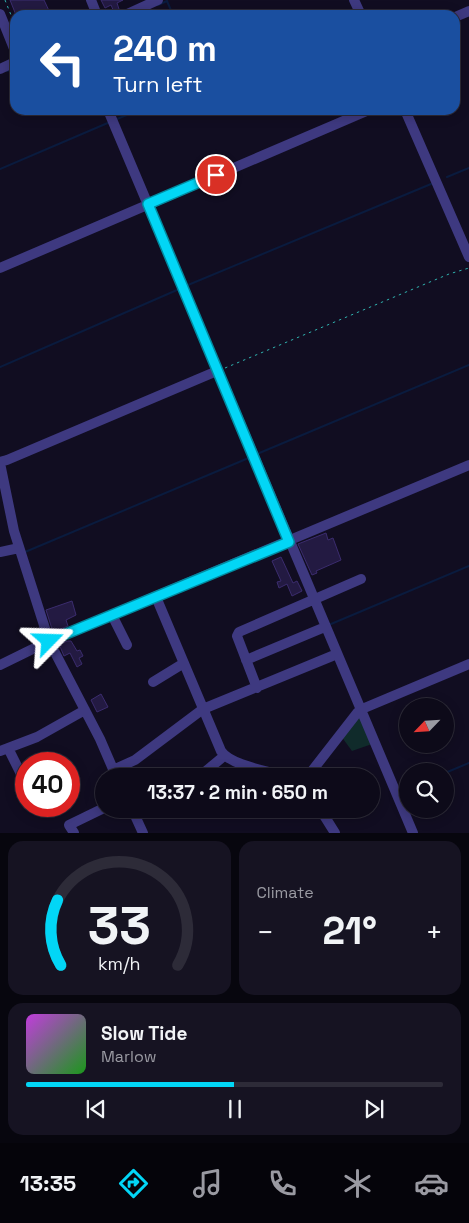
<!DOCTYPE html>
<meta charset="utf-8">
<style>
body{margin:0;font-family:"Space Grotesk",sans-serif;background:#161322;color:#f1f3f6;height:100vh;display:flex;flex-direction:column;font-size:19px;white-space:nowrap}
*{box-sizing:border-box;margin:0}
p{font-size:16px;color:#9a9aa2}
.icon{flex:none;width:28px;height:28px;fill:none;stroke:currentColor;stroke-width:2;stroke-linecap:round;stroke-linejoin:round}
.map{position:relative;height:833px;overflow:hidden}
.sheet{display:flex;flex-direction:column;gap:8px;padding:8px;background:#07060e;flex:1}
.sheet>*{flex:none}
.guide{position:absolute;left:10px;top:10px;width:450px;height:105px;border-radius:15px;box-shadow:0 2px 12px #0003,0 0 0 1px #2d2b38;background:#1a4fa0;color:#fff;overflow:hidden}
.needle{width:32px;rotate:245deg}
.fabs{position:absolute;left:399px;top:698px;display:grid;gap:10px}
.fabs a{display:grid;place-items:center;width:55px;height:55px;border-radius:50%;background:#0d0a19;box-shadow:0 2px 12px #0003,0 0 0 1px #2d2b38;font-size:25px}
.speed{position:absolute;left:15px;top:752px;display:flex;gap:10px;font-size:25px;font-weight:700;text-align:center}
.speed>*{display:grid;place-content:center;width:65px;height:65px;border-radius:50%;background:#0d0a19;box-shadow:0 2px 12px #0003,0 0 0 1px #2d2b38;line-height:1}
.speed .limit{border:8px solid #d22;background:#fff;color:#111}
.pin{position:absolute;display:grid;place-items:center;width:42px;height:42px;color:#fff;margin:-21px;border:2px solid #fff;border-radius:50%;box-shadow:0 1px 5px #0007}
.me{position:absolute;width:55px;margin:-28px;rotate:68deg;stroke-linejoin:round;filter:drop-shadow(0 0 4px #0008)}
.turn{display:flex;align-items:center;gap:18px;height:105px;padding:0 20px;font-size:22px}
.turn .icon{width:65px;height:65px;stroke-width:2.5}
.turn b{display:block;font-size:35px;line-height:42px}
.big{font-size:38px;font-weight:600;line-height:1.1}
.sheet .card{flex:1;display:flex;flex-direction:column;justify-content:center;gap:8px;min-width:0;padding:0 18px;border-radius:15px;background:#161322}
.sheet .dial{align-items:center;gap:0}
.dial svg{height:130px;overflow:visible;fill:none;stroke:#2d2b38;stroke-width:7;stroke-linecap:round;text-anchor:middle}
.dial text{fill:#f1f3f6;stroke:none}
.song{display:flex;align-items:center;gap:15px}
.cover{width:60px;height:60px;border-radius:8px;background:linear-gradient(135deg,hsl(290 70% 55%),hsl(120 70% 35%))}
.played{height:5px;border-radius:2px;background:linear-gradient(90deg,#02d6f6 50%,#2d2b38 50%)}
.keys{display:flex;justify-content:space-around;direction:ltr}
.heat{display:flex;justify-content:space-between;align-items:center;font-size:28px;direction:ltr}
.sheet .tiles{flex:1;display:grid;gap:8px;grid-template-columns:1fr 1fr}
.card:last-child{grid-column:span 2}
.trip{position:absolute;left:95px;top:768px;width:285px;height:50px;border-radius:25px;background:#0d0a19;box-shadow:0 2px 12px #0003,0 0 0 1px #2d2b38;font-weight:600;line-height:50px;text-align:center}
.dock{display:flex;height:80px;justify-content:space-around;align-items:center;background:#05040a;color:#9a9aa2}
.dock .icon{width:35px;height:35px}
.dock .current{color:#02d6f6}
.dock b{font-size:22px;color:#f1f3f6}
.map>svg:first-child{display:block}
.green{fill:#102b2b}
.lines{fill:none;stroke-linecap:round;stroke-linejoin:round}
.stream{stroke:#0a1b3e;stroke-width:2}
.building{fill:#231a42;stroke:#3b2c6e}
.path{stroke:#2fb1ae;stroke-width:1;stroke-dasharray:2.5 4;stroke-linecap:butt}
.minor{stroke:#3e3980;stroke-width:10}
.route-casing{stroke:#018ba0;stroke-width:12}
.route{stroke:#02d6f6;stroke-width:9}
</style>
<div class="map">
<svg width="469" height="833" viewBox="0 0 469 833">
<rect width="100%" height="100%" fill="#110d21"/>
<!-- green -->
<path class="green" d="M 360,715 L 372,744 L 352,751 L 341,736 Z"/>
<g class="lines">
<!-- stream -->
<path class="stream" d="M 158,5 L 167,1 L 173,15
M 293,15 L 297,14 L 299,15
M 7,71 L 15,68
M 117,119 L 139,110
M 0,169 L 110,122
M 447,177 L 469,168
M 188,285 L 431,184
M 0,367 L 177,290
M 257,454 L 469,365
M 25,552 L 251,457
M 331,624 L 469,566
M 445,773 L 469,763
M 401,793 L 408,790"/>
</g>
<!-- building -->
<path class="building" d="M 10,0 L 44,0 L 51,15 L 16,15 Z
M 101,0 L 123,0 L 117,3 L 119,9 L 114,12 L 111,5 L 105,8 Z
M 326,533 L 328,540 L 333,538 L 341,560 L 316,571 L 317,573 L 312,575 L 298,544 Z
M 281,557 L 293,583 L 297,581 L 302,591 L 292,596 L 287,584 L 279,588 L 277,582 L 281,581 L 272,561 Z
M 72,601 L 76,615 L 66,620 L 68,626 L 53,632 L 46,610 Z
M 68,641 L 71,641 L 77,651 L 80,650 L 83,656 L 79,658 L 82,664 L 77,667 L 70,653 L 64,656 L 59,644 Z
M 101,694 L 108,707 L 97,712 L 91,700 Z"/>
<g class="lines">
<!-- path -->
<path class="path" d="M 5,0 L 15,25
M 225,368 L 449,274 L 469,268"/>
<!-- minor -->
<path class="minor" d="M 91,0 L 97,15
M 354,0 L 361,15
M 0,14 L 15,51
M 125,15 L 158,0
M 455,17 L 469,11
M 0,69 L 15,62
M 108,110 L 413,833
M 405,110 L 469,257
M 0,268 L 369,110
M 0,462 L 7,460 L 217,371
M 0,463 L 14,531 L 49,641 L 100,739 L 116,776
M 0,552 L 19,548
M 156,597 L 221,751 C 230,765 267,771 284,776
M 112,615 L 127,645
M 246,660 L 325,627
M 0,665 L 49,641 L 469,465
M 153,682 L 184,663
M 257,688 L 237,636 L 239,632 L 361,579
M 8,748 L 26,784
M 0,751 L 37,737 L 85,710
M 113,770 L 135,760 L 203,709 L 337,654
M 200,776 L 224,756
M 308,776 L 357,713 L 362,709 L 469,664
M 132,809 L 143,833
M 320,809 L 335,833
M 74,833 L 69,825 L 104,808"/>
</g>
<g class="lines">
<!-- route casing -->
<g class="route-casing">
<path id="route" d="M 49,641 L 289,542 L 148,204 L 216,175"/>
</g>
<!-- route -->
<use href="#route" class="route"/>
</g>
</svg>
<div class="fabs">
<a><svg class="needle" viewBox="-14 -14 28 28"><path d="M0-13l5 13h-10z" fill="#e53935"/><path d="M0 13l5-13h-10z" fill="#9a9aa2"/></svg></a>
<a><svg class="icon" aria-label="search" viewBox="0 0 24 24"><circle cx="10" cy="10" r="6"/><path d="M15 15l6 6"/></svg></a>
</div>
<div class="speed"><div class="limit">40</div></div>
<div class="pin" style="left:216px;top:175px;background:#d93025"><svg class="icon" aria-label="arrive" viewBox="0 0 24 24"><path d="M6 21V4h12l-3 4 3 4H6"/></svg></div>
<svg class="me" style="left:49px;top:641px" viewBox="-20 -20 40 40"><path d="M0-17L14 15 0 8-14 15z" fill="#02d6f6" stroke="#fff" stroke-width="4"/></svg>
<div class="trip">13:37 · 2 min · 650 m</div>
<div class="guide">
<div class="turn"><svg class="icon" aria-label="left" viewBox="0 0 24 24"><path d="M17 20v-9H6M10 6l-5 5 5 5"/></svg><div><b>240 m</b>Turn left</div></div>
</div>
</div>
<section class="sheet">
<div class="tiles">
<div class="card dial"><svg viewBox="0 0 100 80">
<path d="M14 69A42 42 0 1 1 86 69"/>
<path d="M14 69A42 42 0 0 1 12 29" stroke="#02d6f6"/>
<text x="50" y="56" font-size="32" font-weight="700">33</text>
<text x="50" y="72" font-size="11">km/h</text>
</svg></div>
<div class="card"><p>Climate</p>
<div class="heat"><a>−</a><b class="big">21°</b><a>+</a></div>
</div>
<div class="card">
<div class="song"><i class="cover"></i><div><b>Slow Tide</b><p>Marlow</p></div></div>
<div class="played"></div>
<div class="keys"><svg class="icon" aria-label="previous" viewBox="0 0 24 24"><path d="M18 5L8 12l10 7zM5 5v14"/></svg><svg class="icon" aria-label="pause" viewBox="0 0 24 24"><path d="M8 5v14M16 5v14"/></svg><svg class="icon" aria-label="next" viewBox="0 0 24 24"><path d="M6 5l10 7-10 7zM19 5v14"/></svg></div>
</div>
</div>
</section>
<nav class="dock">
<b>13:35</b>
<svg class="icon current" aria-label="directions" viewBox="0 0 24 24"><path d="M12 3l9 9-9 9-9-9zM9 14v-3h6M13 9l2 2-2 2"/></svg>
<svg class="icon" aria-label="music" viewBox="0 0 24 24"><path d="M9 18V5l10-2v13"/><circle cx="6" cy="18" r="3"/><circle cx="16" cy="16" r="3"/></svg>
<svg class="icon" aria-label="phone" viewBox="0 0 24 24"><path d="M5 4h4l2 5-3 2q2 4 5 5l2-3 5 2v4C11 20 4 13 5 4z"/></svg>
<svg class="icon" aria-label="climate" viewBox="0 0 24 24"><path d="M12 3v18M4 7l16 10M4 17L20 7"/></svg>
<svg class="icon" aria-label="car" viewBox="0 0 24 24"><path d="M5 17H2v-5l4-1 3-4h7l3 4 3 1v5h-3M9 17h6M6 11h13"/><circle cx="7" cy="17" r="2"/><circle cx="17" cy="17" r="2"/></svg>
</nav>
